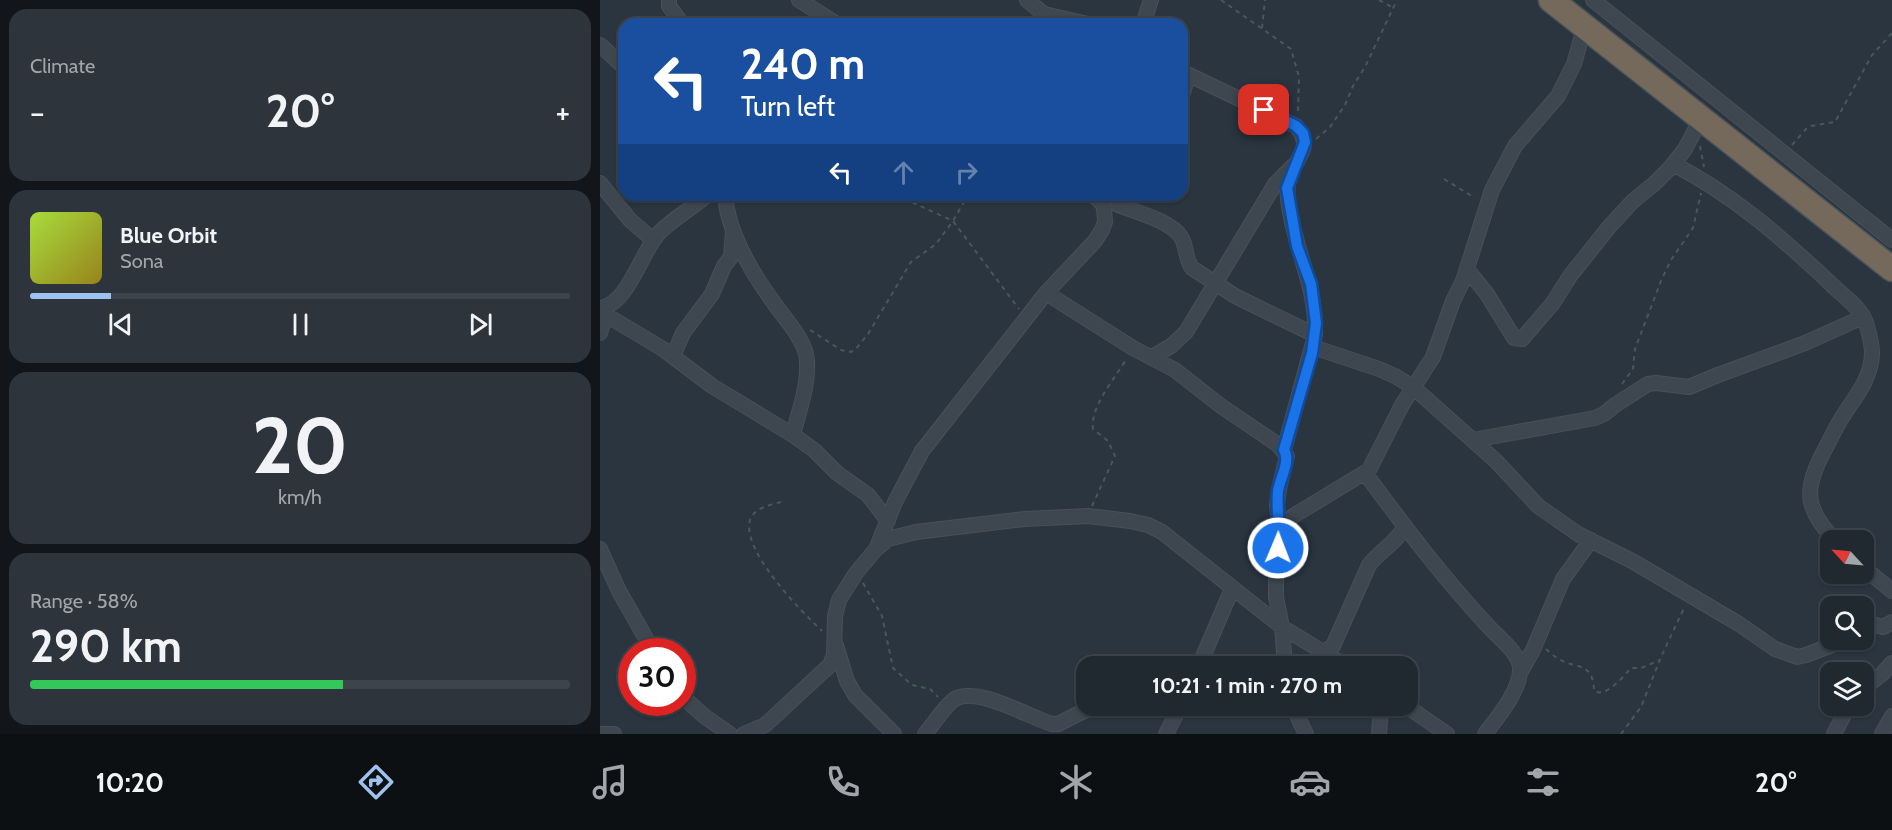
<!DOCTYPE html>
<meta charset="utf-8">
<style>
body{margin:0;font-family:Cabin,sans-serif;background:#2d343c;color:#f1f3f6;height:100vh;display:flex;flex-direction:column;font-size:22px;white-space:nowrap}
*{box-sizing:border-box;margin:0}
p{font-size:20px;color:#a2a6ab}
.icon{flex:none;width:33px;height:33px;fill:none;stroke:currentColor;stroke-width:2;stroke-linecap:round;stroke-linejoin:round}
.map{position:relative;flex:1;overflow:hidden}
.sheet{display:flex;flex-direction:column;gap:9px;padding:9px;background:#12161a;width:600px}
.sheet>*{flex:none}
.hud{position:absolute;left:18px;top:18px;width:570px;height:183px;border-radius:18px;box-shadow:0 2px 4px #0004,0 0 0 2px #3d444c;background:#1a4fa0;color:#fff;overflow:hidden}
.needle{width:39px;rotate:296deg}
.buttons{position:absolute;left:1220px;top:530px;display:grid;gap:12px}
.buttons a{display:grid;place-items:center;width:54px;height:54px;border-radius:12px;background:#202830;box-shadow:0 2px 4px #0004,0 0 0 2px #3d444c;font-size:30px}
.speed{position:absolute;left:18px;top:638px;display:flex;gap:12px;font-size:30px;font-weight:700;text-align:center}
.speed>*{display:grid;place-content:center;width:78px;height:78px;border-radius:50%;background:#202830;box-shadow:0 2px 4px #0004,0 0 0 2px #3d444c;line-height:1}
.speed .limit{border:9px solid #d22;background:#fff;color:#111}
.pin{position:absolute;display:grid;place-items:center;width:51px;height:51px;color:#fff;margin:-26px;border-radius:12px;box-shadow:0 3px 9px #0006}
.me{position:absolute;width:66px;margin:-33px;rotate:1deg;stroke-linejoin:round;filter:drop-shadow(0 0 4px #0008)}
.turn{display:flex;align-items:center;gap:21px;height:126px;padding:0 24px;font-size:27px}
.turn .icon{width:78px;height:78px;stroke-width:2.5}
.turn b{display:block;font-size:42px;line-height:51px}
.lanes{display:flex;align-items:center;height:57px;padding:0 24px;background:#0003;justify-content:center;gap:30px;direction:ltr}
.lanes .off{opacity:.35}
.big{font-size:45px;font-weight:800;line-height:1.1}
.sheet .widget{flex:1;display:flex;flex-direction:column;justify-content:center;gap:9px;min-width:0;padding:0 21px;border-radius:18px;background:#2d343c}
.sheet .dial{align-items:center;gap:0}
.dial b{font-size:78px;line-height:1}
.song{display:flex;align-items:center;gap:18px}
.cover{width:72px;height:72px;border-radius:9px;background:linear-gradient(135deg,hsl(80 70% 55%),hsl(50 70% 35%))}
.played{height:6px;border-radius:3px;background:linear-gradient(90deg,#9dc2ed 15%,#3d444c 15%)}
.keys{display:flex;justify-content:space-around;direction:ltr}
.heat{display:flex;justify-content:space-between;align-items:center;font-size:33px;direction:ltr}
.charge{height:9px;border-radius:4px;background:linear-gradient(90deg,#34c759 58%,#3d444c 0)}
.trip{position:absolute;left:476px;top:656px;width:342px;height:60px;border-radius:18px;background:#202830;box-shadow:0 2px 4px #0004,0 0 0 2px #3d444c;font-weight:800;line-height:60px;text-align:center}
.tabs{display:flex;height:96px;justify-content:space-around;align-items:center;background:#0d1013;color:#a2a6ab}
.tabs .icon{width:42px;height:42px}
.tabs .active{color:#9dc2ed}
.tabs b{font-size:27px;color:#f1f3f6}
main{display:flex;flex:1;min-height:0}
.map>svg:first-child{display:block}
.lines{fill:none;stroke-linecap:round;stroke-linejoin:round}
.street-casing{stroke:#485059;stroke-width:16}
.highway-casing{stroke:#49525a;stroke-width:27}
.path{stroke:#455959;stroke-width:2;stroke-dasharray:4.5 4.5;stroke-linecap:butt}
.street{stroke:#3e4750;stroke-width:14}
.highway{stroke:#75695c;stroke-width:24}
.route-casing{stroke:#114b97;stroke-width:15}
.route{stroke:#1a73e8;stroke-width:10}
</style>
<main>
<section class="sheet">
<div class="widget"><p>Climate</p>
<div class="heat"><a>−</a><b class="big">20°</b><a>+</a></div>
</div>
<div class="widget">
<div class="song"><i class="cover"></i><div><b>Blue Orbit</b><p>Sona</p></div></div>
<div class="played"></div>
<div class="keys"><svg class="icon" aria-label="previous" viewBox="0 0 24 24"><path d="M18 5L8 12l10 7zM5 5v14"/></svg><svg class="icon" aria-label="pause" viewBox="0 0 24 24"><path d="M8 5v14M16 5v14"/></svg><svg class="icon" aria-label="next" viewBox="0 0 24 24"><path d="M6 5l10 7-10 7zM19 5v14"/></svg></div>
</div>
<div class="widget dial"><b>20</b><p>km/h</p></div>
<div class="widget"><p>Range · 58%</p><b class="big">290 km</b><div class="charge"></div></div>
</section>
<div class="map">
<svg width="1292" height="734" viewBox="0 0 1292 734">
<rect width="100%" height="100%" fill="#2a3540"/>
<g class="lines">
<!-- street casing -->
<g class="street-casing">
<path id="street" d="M 69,0 L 69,6 L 80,21 L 79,24
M 199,0 L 237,24
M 427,0 L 444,14 L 448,22
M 993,0 L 1292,240
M 444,14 L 488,24
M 543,24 L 551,0
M 0,45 L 24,67
M 582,71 L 587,79 L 582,96
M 585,73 L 696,126 C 714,147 697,156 690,176 C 687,184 687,191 688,199 C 693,248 717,284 715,335 L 684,450
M 1073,164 C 1132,194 1181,237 1229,282 C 1239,293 1257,304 1264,318 C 1268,327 1272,344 1272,354 C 1271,380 1254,398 1241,419 C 1235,429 1230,440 1224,451 C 1204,488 1204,509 1235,540
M 0,183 L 30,220 L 53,240
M 125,195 C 128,233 152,273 174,303 C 184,318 201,335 206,354 C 211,380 199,410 193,435
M 518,205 C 536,212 571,221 581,237 C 587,246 585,259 592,268 L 635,296 L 715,335
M 867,269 L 887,294 L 914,338 L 922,339 L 953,303 L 970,276 L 1009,227 L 1033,201 L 1054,184 L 1071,167 L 1085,149 L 1101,119
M 446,293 L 533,348 L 575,370 L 621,406 L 677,444 L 687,456 L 679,489 L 677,505 L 680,532 L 676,563 L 676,597 L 682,627 L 746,666
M 0,308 C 28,305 41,252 59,233 C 73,218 92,209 107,195
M 6,315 L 63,349 L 112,386 L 193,435 L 214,450 L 237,473 L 268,495 L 288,521
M 0,333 L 8,307
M 713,347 L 779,369 L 795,376 L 813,387 L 896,461 L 938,506 L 978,534 L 1034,562 L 1139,624 L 1175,649 L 1197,657 L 1206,655 L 1235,644 L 1241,639
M 73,356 L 83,333 L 112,294 L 124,266 L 131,257 L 133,231
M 552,357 L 571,346 L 586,332 L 675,184 L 693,166
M 873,440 L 995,418 L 1004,414 L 1015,405 L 1048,384 L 1056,383 L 1089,387 L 1118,375 L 1205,343 L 1263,317
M 765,473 C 804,526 844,579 889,627 C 899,638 921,654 920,670 C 920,691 897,718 885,734
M 680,532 L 693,516 L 769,470 L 802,405 L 833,357 L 853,301 L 863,281 L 892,190 L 915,146 L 958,96 L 974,64 L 985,25
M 277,547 L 295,502 L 322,451 L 446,293 L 495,241 L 502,230 L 505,222 L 504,208 L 502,203 L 493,195
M 0,549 L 19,591 L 53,651
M 1263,567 L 1292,591
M 1263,624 L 1268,623 L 1283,627 L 1292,622
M 236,645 L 247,681 L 255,695 L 294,734
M 723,652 L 733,646 L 769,565 C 780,551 797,542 805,526
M 599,666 L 632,589
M 920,673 L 933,650 L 963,579 L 991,540
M 1263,689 L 1282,674 L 1292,663
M 82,696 L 104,716 L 130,734
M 692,705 L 706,734
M 805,705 L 847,734
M 0,734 L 14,734
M 144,734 L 165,725 L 230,665 L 234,655 L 235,616 L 239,600 L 256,573 L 276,549 L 288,539 L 316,532 L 424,519 L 488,516 L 530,521 L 548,525 L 562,532 L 682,627 L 685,666
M 325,734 C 333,725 346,704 355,699 C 377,686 429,717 452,724 L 458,724 L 486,710
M 566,734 L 581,705
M 779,734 L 781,705
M 1234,734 L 1249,705
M 1282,734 L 1292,716"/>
</g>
<!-- highway casing -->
<g class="highway-casing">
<path id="highway" d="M 951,0 L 1292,269"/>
</g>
<!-- path -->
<path class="path" d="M 621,0 L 691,49 L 699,77 L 698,112
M 779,0 L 792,7
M 662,28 L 665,0
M 716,139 L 730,127 L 745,105 L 753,86 L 765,67 L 797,0
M 1192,145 L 1206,129 L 1211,126 L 1235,122 L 1272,55 L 1292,33
M 1100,146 L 1104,167
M 844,179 L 875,198
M 296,195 L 353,221 L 419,309
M 210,330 L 241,350 L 251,352 L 255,350 L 268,334 L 311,262 L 336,244 L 353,221 L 368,195
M 1022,384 L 1033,369 L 1035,349 L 1061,281 L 1071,260 L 1093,228 L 1101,193
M 181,502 C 170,505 154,508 150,520 C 141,551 202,612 222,631
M 492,506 L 515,456 L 508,441 L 493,429 C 490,406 516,377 527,358
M 263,583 L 282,616 L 293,668 L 312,685 L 330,689 L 338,697
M 946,649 C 952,655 959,660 967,663 C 986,668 993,669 994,691 C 1006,698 1023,677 1031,668 L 1041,668 L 1060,660
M 1021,734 L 1041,707 L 1061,657 L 1085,606"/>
<!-- street -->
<use href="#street" class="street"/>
<!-- highway -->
<use href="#highway" class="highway"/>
</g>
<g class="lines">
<!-- route casing -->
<g class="route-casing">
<path id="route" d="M 664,110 L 696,126 L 703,133 L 705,142 L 687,188 L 697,246 L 711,284 L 716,323 L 712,353 L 684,450 C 691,461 680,478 678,491 C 676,510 681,528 678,548"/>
</g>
<!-- route -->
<use href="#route" class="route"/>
</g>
</svg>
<div class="buttons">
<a><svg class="needle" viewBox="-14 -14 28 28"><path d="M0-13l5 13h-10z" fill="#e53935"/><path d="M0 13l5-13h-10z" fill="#a2a6ab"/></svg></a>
<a><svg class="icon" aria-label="search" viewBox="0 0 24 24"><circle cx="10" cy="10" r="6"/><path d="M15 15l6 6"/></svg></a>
<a><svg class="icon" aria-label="layers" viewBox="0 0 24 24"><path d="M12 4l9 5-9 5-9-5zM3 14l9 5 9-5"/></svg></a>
</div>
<div class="speed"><div class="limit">30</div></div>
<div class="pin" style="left:664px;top:110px;background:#d93025"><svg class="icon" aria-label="arrive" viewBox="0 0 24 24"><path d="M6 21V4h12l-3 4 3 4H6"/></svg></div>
<svg class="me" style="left:678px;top:548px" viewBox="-20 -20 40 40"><circle r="17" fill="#1a73e8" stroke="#fff" stroke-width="3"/><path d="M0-11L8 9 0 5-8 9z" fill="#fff"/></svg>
<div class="trip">10:21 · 1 min · 270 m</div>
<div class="hud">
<div class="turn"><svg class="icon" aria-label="left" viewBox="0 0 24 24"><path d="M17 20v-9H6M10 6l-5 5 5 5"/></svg><div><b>240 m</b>Turn left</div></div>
<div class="lanes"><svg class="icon" aria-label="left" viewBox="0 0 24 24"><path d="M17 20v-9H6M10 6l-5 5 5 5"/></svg><svg class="icon off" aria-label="ahead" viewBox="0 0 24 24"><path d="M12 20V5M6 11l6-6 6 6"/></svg><svg class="icon off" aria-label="right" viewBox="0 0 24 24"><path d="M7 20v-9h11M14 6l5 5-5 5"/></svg></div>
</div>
</div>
</main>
<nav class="tabs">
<b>10:20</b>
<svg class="icon active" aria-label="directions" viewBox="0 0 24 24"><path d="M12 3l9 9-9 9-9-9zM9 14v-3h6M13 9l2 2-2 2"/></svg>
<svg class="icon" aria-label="music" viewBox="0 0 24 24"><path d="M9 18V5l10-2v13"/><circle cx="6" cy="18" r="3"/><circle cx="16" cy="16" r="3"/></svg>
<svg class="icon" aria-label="phone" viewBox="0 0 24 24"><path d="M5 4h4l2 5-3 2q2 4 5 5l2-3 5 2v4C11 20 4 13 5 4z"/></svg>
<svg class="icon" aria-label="climate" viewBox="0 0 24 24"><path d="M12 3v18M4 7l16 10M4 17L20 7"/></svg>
<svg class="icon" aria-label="car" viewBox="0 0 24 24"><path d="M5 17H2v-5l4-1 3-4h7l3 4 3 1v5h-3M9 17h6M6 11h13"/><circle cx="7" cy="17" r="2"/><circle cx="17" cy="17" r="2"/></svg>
<svg class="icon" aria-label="filters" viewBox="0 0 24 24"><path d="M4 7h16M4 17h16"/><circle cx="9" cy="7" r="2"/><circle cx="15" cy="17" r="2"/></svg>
<b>20°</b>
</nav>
